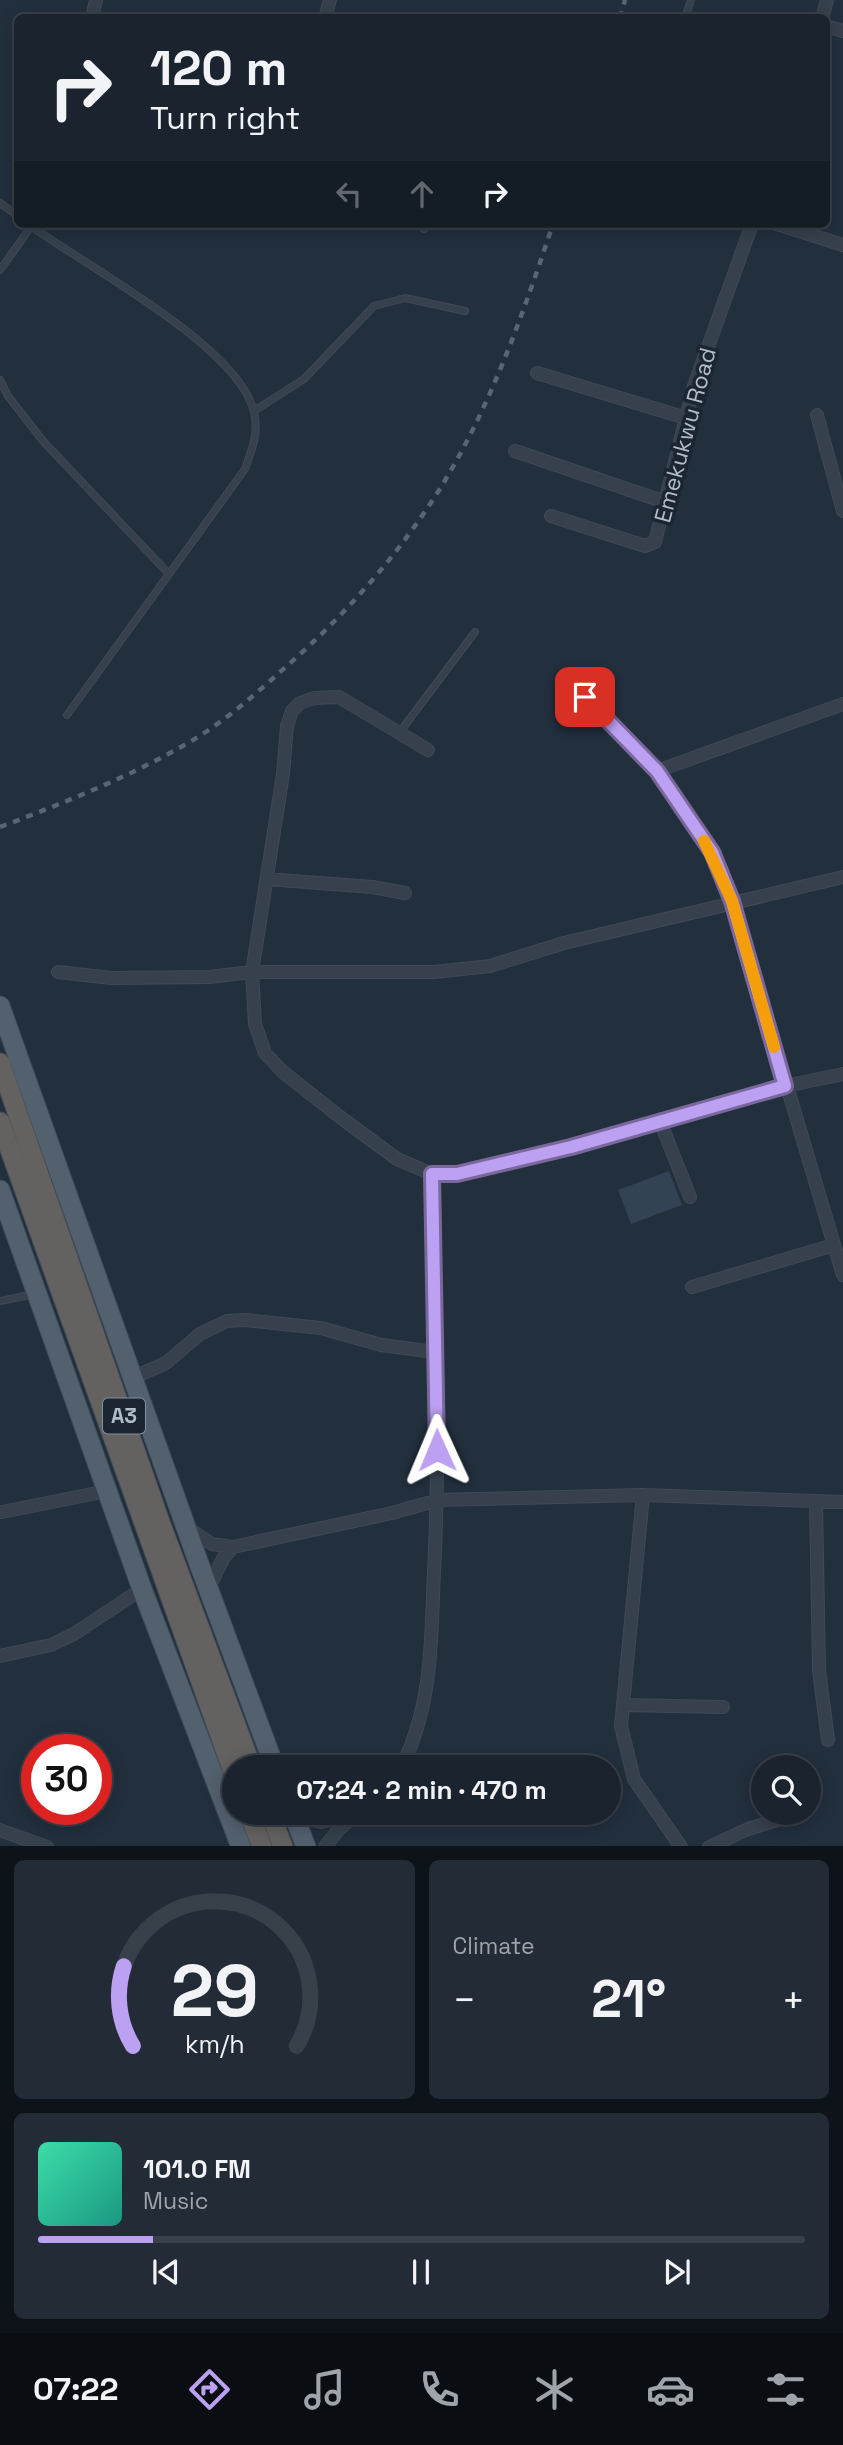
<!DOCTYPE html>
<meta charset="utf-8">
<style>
body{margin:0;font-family:"Space Grotesk",sans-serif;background:#232b36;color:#f1f3f6;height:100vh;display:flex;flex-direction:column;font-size:26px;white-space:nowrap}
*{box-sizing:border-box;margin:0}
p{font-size:23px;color:#9fa4aa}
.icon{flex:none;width:38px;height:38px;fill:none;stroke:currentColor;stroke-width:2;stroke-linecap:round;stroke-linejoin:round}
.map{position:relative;height:1846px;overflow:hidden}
.panel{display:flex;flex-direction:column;gap:14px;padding:14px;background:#0e1319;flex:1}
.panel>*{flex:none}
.hud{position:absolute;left:14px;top:14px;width:816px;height:214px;border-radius:10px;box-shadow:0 4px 18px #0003,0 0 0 2px #38404a;background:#1a232e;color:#f1f3f6;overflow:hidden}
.buttons{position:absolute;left:751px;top:1755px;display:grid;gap:14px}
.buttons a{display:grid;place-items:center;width:70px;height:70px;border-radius:50%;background:#1a232e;box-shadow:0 4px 18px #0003,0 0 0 2px #38404a;font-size:35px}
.speed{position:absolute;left:21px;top:1734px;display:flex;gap:14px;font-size:35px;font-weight:700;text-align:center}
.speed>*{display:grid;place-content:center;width:91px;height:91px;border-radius:50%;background:#1a232e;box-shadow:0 4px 18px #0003,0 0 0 2px #38404a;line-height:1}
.speed .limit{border:10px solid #d22;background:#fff;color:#111}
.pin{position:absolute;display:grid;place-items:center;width:60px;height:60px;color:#fff;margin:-30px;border-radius:14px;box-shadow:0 4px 10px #0006}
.me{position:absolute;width:77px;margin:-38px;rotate:359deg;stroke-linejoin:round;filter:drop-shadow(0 0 5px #0008)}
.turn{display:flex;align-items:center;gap:24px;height:147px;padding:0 21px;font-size:32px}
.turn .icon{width:91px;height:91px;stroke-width:2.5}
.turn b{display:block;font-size:49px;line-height:60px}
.lanes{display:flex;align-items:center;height:66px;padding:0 21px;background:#0003;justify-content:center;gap:35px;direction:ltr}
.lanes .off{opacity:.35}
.big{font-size:52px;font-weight:800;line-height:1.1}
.panel .widget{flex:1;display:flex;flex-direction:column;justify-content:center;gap:10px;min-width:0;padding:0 24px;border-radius:10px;background:#232b36}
.panel .dial{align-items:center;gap:0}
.dial svg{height:182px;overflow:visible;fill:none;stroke:#38404a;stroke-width:7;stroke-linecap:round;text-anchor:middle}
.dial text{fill:#f1f3f6;stroke:none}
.song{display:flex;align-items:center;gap:21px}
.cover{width:84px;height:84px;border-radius:10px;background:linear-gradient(135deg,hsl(160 70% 55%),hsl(170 70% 35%))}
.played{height:7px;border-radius:4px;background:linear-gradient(90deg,#bca0f2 15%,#38404a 15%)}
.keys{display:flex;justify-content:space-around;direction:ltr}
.heat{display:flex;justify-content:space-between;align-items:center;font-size:38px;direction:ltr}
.panel .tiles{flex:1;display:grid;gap:14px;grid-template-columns:1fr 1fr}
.widget:last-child{grid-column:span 2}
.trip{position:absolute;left:222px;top:1755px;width:399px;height:70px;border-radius:35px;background:#1a232e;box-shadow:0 4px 18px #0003,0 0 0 2px #38404a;font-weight:800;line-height:70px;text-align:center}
.tabs{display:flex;height:112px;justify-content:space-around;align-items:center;background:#0a0e12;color:#9fa4aa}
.tabs .icon{width:49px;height:49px}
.tabs .current{color:#bca0f2}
.tabs b{font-size:32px;color:#f1f3f6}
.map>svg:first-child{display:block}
.building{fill:#334354}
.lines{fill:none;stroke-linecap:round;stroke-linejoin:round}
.service-casing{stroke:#3f4a56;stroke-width:8}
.minor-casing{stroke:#3f4a56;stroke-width:14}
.primary-casing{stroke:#3f4a56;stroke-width:21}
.trunk-casing{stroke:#414c58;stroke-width:21}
.service{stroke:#36414d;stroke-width:6}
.minor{stroke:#36414d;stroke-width:12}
.primary{stroke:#53606e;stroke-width:19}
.trunk{stroke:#646260;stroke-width:19}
.rail{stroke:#576575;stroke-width:4.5;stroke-dasharray:7 7;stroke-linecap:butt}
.route-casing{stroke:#7a689d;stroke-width:18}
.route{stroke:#bca0f2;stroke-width:12}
.slow{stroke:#f59e0b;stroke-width:12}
.labels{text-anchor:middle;stroke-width:7;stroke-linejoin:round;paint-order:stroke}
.shield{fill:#1b2632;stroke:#848f9c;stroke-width:2}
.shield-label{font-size:21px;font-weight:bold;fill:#b1bcc9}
.street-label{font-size:23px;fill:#b1bcc9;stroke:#1b2632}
</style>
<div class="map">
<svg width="843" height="1847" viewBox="0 0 843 1847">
<rect width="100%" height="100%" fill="#222f3d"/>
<!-- building -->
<path class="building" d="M 669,1171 L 682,1205 L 631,1224 L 618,1190 Z"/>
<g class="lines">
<!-- service casing -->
<g class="service-casing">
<path id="service" d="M 685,18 L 691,0
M 0,203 L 18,216
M 28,224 C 84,265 239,346 254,412 C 259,434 252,449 245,469 L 67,715
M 424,229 L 426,224
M 0,270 L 33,224
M 0,380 L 8,396 L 43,441 L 169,574
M 254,411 L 304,379 L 374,306 L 405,298 L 465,311
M 399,733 L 475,632
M 0,1301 L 35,1294"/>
</g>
<!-- minor casing -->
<g class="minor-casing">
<path id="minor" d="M 92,18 L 96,0
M 325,18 L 330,0
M 822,18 L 827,0
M 826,26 L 843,31
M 777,224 L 843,245
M 537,373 L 686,418
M 817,415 L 843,511
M 515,451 L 665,502
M 551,516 L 645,546 L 655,542 L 694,386 L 752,224
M 567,679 L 657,771 L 712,852 L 732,901 L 843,1275
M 428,750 L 339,697 L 314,698 L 300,703 L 292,711 L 287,726 L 283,774 L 252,972 L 255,1024 L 265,1053 L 283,1072 L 340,1117 L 397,1159 L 432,1174 L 457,1174 L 571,1147 L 785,1086 L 843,1074
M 657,771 L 843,704
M 267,879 L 372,887 L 405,893
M 58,972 L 111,978 L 209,977 L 252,972 L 434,972 L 490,966 L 564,943 L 843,877
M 660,1121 L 690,1197
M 692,1287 L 834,1245
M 134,1377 L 166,1363 L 200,1334 L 227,1321 L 245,1320 L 321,1328 L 381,1345 L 435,1352
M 643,1495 L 621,1726 L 634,1779 L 681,1847
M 816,1501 L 819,1670 L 828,1740
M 2,1512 L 107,1491
M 189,1529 L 212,1544 L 233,1547 L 392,1513 L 438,1500 L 643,1495 L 843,1502
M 208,1589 L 224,1557 L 233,1547
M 0,1656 L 51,1645 L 74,1634 L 142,1589
M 623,1705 L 723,1707
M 401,1768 C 433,1705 431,1639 434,1571 C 441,1439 434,1306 432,1174
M 294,1815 L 321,1822 L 359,1814
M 0,1830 L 47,1847
M 325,1847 L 338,1830 L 351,1819
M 709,1847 L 748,1829 L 800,1813"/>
</g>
<!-- primary casing -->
<g class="primary-casing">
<path id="primary" d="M 0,1006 L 198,1561 L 275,1768
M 0,1190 L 142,1589 L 241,1847
M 293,1813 L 306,1847"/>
</g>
<!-- trunk casing -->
<g class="trunk-casing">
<path id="trunk" d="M 0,1063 L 160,1522 L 252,1768
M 0,1122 L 234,1774
M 249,1813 L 262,1847
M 270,1813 L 283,1847"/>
</g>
<!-- service -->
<use href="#service" class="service"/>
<!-- minor -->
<use href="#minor" class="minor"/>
<!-- primary -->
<use href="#primary" class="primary"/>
<!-- trunk -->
<use href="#trunk" class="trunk"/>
<!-- rail -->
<path class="rail" d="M 620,18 L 625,0
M 0,827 C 66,802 132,776 193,740 C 228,719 259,691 289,664 C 347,613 400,553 441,487 C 491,406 523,314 553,224"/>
</g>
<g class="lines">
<!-- route casing -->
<g class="route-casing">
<path id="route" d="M 437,1450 L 432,1174 L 457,1174 L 571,1147 L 785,1086 L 732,901 L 712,852 L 657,771 L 585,697"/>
</g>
<!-- route -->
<use href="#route" class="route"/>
<!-- slow -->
<path class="slow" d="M 704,841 L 732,901 L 774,1047"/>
</g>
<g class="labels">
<!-- shield labels -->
<rect class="shield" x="103" y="1398.5" width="42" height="35" rx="5"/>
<g class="shield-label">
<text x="124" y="1423">A3</text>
</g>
<!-- street labels -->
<g class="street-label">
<text transform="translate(685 435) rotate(-75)" y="8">Emekukwu Road</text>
</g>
</g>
</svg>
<div class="buttons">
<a><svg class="icon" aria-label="search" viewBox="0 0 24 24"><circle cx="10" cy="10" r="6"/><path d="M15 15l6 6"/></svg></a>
</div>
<div class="speed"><div class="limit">30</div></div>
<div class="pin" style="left:585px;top:697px;background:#d93025"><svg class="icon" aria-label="arrive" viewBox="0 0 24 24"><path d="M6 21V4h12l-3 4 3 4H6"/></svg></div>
<svg class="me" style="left:437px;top:1450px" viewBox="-20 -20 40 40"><path d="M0-17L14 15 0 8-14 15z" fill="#bca0f2" stroke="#fff" stroke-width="4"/></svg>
<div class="trip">07:24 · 2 min · 470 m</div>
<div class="hud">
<div class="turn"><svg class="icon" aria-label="right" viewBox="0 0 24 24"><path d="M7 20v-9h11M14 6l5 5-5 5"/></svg><div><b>120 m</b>Turn right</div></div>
<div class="lanes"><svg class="icon off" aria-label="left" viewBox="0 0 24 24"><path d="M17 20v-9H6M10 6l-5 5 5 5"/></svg><svg class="icon off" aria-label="ahead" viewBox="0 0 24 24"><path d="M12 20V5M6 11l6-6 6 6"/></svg><svg class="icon" aria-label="right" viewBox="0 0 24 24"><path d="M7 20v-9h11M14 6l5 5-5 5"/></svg></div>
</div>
</div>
<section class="panel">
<div class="tiles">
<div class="widget dial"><svg viewBox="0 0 100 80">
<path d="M14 69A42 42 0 1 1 86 69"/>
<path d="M14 69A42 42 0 0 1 10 34" stroke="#bca0f2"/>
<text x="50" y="56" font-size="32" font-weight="700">29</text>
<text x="50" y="72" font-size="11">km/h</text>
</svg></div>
<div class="widget"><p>Climate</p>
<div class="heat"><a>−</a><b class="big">21°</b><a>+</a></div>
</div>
<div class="widget">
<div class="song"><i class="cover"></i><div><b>101.0 FM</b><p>Music</p></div></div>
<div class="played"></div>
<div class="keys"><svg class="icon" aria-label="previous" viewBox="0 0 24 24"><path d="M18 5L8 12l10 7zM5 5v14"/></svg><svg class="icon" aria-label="pause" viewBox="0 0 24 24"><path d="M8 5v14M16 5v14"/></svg><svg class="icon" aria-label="next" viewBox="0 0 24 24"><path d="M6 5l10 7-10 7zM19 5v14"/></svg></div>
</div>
</div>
</section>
<nav class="tabs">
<b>07:22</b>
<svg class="icon current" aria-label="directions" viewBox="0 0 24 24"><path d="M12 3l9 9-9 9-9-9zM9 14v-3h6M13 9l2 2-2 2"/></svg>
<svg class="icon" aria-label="music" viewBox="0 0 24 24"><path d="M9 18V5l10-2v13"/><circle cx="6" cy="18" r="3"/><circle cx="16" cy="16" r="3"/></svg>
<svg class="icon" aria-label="phone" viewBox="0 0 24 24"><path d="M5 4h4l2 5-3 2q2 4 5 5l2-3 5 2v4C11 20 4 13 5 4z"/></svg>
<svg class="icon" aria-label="climate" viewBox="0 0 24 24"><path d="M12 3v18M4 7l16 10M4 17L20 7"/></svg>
<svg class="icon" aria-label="car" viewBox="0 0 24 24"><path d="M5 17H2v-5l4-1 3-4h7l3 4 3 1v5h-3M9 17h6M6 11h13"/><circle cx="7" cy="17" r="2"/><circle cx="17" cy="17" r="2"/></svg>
<svg class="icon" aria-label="filters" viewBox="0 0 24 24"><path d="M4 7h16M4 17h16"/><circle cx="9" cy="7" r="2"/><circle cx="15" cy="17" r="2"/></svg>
</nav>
